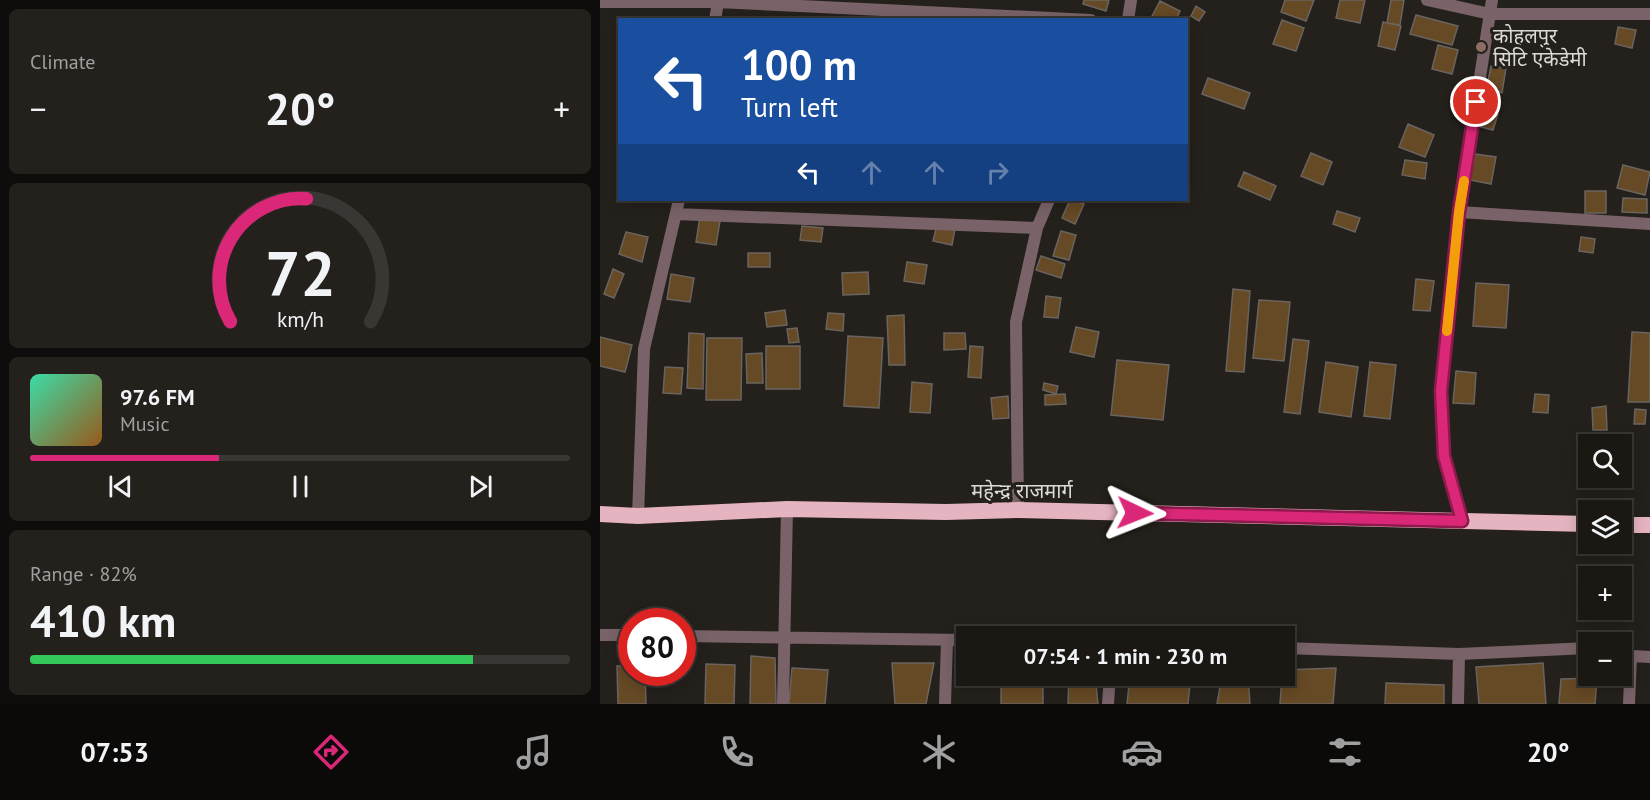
<!DOCTYPE html>
<meta charset="utf-8">
<style>
body{margin:0;font-family:"PT Sans","Noto Sans Devanagari",sans-serif;background:#24211d;color:#f1f3f6;height:100vh;display:flex;flex-direction:column;font-size:22px;white-space:nowrap}
*{box-sizing:border-box;margin:0}
p{font-size:20px;color:#a0a0a0}
.icon{flex:none;width:33px;height:33px;fill:none;stroke:currentColor;stroke-width:2;stroke-linecap:round;stroke-linejoin:round}
.map{position:relative;flex:1;overflow:hidden}
.details{display:flex;flex-direction:column;gap:9px;padding:9px;background:#0f0d0b;width:600px}
.details>*{flex:none}
.guide{position:absolute;left:18px;top:18px;width:570px;height:183px;border-radius:0px;box-shadow:0 3px 15px #0003,0 0 0 2px #393734;background:#1a4fa0;color:#fff;overflow:hidden}
.controls{position:absolute;left:978px;top:434px;display:grid;gap:12px}
.controls a{display:grid;place-items:center;width:54px;height:54px;border-radius:0px;background:#1b1814;box-shadow:0 3px 15px #0003,0 0 0 2px #393734;font-size:30px}
.speed{position:absolute;left:18px;top:608px;display:flex;gap:12px;font-size:30px;font-weight:700;text-align:center}
.speed>*{display:grid;place-content:center;width:78px;height:78px;border-radius:50%;background:#1b1814;box-shadow:0 3px 15px #0003,0 0 0 2px #393734;line-height:1}
.speed .limit{border:9px solid #d22;background:#fff;color:#111}
.pin{position:absolute;display:grid;place-items:center;width:51px;height:51px;color:#fff;margin:-26px;border:3px solid #fff;border-radius:50%;box-shadow:0 2px 6px #0007}
.me{position:absolute;width:66px;margin:-33px;rotate:92deg;stroke-linejoin:round;filter:drop-shadow(0 0 4px #0008)}
.turn{display:flex;align-items:center;gap:21px;height:126px;padding:0 24px;font-size:27px}
.turn .icon{width:78px;height:78px;stroke-width:2.5}
.turn b{display:block;font-size:42px;line-height:51px}
.lanes{display:flex;align-items:center;height:57px;padding:0 24px;background:#0003;justify-content:center;gap:30px;direction:ltr}
.lanes .off{opacity:.35}
.big{font-size:45px;font-weight:700;line-height:1.1}
.details .tile{flex:1;display:flex;flex-direction:column;justify-content:center;gap:9px;min-width:0;padding:0 21px;border-radius:9px;background:#24211d}
.details .dial{align-items:center;gap:0}
.dial svg{height:156px;overflow:visible;fill:none;stroke:#393734;stroke-width:7;stroke-linecap:round;text-anchor:middle}
.dial text{fill:#f1f3f6;stroke:none}
.song{display:flex;align-items:center;gap:18px}
.cover{width:72px;height:72px;border-radius:9px;background:linear-gradient(135deg,hsl(160 70% 55%),hsl(30 70% 35%))}
.played{height:6px;border-radius:3px;background:linear-gradient(90deg,#db2777 35%,#393734 35%)}
.keys{display:flex;justify-content:space-around;direction:ltr}
.heat{display:flex;justify-content:space-between;align-items:center;font-size:33px;direction:ltr}
.charge{height:9px;border-radius:4px;background:linear-gradient(90deg,#34c759 82%,#393734 0)}
.trip{position:absolute;left:356px;top:626px;width:339px;height:60px;border-radius:0px;background:#1b1814;box-shadow:0 3px 15px #0003,0 0 0 2px #393734;font-weight:700;line-height:60px;text-align:center}
.dock{display:flex;height:96px;justify-content:space-around;align-items:center;background:#0b0a08;color:#a0a0a0}
.dock .icon{width:42px;height:42px}
.dock .current{color:#db2777}
.dock b{font-size:27px;color:#f1f3f6}
main{display:flex;flex:1;min-height:0}
.map>svg:first-child{display:block}
.building{fill:#664925;stroke:#69645f;stroke-width:1.5}
.lines{fill:none;stroke-linecap:round;stroke-linejoin:round}
.minor{stroke:#796368;stroke-width:12}
.trunk{stroke:#e5b4c0;stroke-width:16}
.route-casing{stroke:#8e194d;stroke-width:15}
.route{stroke:#db2777;stroke-width:10}
.slow{stroke:#f59e0b;stroke-width:10}
.education-dot{fill:#8d6e63;stroke:#24201b;stroke-width:2}
.labels{text-anchor:middle;stroke-width:6;stroke-linejoin:round;paint-order:stroke}
.poi-label{font-size:20px;fill:#dcd9d6;stroke:#24201b;text-anchor:start}
.street-label{font-size:20px;fill:#dcd9d6;stroke:#24201b}
</style>
<main>
<section class="details">
<div class="tile"><p>Climate</p>
<div class="heat"><a>−</a><b class="big">20°</b><a>+</a></div>
</div>
<div class="tile dial"><svg viewBox="0 0 100 80">
<path d="M14 69A42 42 0 1 1 86 69"/>
<path d="M14 69A42 42 0 0 1 53 6" stroke="#db2777"/>
<text x="50" y="56" font-size="32" font-weight="700">72</text>
<text x="50" y="72" font-size="11">km/h</text>
</svg></div>
<div class="tile">
<div class="song"><i class="cover"></i><div><b>97.6 FM</b><p>Music</p></div></div>
<div class="played"></div>
<div class="keys"><svg class="icon" aria-label="previous" viewBox="0 0 24 24"><path d="M18 5L8 12l10 7zM5 5v14"/></svg><svg class="icon" aria-label="pause" viewBox="0 0 24 24"><path d="M8 5v14M16 5v14"/></svg><svg class="icon" aria-label="next" viewBox="0 0 24 24"><path d="M6 5l10 7-10 7zM19 5v14"/></svg></div>
</div>
<div class="tile"><p>Range · 82%</p><b class="big">410 km</b><div class="charge"></div></div>
</section>
<div class="map">
<svg width="1050" height="704" viewBox="0 0 1050 704">
<rect width="100%" height="100%" fill="#24201b"/>
<!-- building -->
<path class="building" d="M 484,0 L 509,0 L 506,11 L 483,4 Z
M 685,0 L 714,0 L 706,21 L 681,12 Z
M 740,0 L 765,0 L 760,23 L 736,18 Z
M 791,0 L 804,0 L 800,25 L 787,23 Z
M 560,1 L 580,11 L 576,20 L 551,18 Z
M 596,6 L 605,12 L 599,21 L 591,16 Z
M 816,15 L 858,26 L 852,45 L 810,34 Z
M 682,20 L 704,28 L 696,51 L 673,44 Z
M 783,22 L 801,26 L 795,50 L 778,46 Z
M 1018,27 L 1036,30 L 1032,48 L 1015,44 Z
M 838,45 L 858,50 L 852,74 L 832,69 Z
M 891,66 L 906,68 L 902,93 L 887,86 Z
M 608,78 L 650,93 L 644,109 L 602,94 Z
M 886,110 L 898,114 L 893,130 L 881,127 Z
M 808,124 L 834,135 L 825,157 L 799,147 Z
M 711,153 L 732,162 L 723,185 L 701,176 Z
M 875,154 L 896,157 L 891,184 L 870,180 Z
M 805,160 L 827,163 L 825,179 L 802,175 Z
M 1023,165 L 1050,172 L 1045,195 L 1017,188 Z
M 644,172 L 676,186 L 670,200 L 638,186 Z
M 985,191 L 1006,191 L 1006,213 L 985,213 Z
M 1023,198 L 1047,199 L 1047,213 L 1022,212 Z
M 470,200 L 484,204 L 475,224 L 462,218 Z
M 737,211 L 760,218 L 755,232 L 733,224 Z
M 100,217 L 120,221 L 116,245 L 96,242 Z
M 337,225 L 355,229 L 352,245 L 333,241 Z
M 202,226 L 223,228 L 221,242 L 200,240 Z
M 461,231 L 476,235 L 469,260 L 453,256 Z
M 26,232 L 48,237 L 42,262 L 19,254 Z
M 981,237 L 995,239 L 993,253 L 979,251 Z
M 148,253 L 170,253 L 170,267 L 148,267 Z
M 441,256 L 465,264 L 461,278 L 436,270 Z
M 307,262 L 327,265 L 324,284 L 304,281 Z
M 13,269 L 24,274 L 14,298 L 4,294 Z
M 268,272 L 269,294 L 243,295 L 242,273 Z
M 71,274 L 94,278 L 90,302 L 67,299 Z
M 816,279 L 834,281 L 830,311 L 813,310 Z
M 876,283 L 909,285 L 906,328 L 873,326 Z
M 633,289 L 650,291 L 644,372 L 626,371 Z
M 446,296 L 461,298 L 458,318 L 444,317 Z
M 659,300 L 690,302 L 684,361 L 653,358 Z
M 185,310 L 187,325 L 167,327 L 165,313 Z
M 228,313 L 244,314 L 243,331 L 226,329 Z
M 304,315 L 305,365 L 289,365 L 287,316 Z
M 476,327 L 499,332 L 494,357 L 470,352 Z
M 197,328 L 199,342 L 189,343 L 187,329 Z
M 1032,332 L 1050,333 L 1050,402 L 1028,402 Z
M 89,333 L 104,334 L 103,389 L 87,388 Z
M 344,333 L 365,333 L 366,349 L 344,350 Z
M 248,336 L 283,338 L 279,408 L 244,406 Z
M 0,337 L 32,345 L 25,372 L 0,366 Z
M 107,338 L 142,338 L 141,400 L 106,400 Z
M 693,339 L 709,341 L 700,414 L 684,412 Z
M 166,346 L 200,346 L 200,389 L 166,389 Z
M 370,346 L 383,347 L 381,378 L 368,377 Z
M 162,353 L 163,383 L 147,383 L 146,354 Z
M 517,360 L 569,365 L 563,420 L 511,415 Z
M 726,362 L 758,367 L 751,417 L 719,412 Z
M 770,362 L 796,365 L 790,419 L 764,416 Z
M 65,367 L 83,368 L 81,394 L 63,393 Z
M 856,371 L 876,373 L 874,404 L 853,403 Z
M 312,382 L 332,384 L 330,413 L 310,412 Z
M 444,383 L 458,386 L 456,394 L 443,390 Z
M 465,394 L 466,404 L 445,405 L 445,395 Z
M 935,394 L 949,395 L 948,413 L 933,412 Z
M 408,396 L 409,418 L 393,419 L 391,398 Z
M 1006,406 L 1007,430 L 993,430 L 992,408 Z
M 1035,409 L 1046,410 L 1045,424 L 1034,424 Z
M 151,656 L 175,658 L 176,704 L 150,704 Z
M 292,663 L 334,663 L 326,704 L 295,704 Z
M 943,663 L 946,704 L 879,704 L 876,667 Z
M 106,664 L 135,665 L 134,704 L 105,704 Z
M 17,666 L 32,666 L 32,672 L 45,672 L 46,704 L 18,704 Z
M 192,668 L 228,670 L 225,704 L 189,704 Z
M 736,668 L 733,704 L 680,704 L 682,675 L 684,675 L 684,670 Z
M 401,675 L 443,675 L 443,704 L 401,704 Z
M 469,675 L 495,675 L 498,704 L 468,704 Z
M 530,675 L 591,675 L 588,704 L 527,704 Z
M 622,675 L 648,675 L 650,704 L 617,704 Z
M 997,678 L 995,704 L 959,704 L 961,679 Z
M 786,683 L 844,685 L 844,704 L 785,704 Z"/>
<g class="lines">
<!-- minor -->
<path class="minor" d="M 827,0 L 890,14 L 1050,14
M 0,2 L 118,2 L 491,20
M 115,20 L 118,2
M 528,20 L 531,0
M 859,212 L 1050,224
M 76,214 L 437,228
M 418,510 L 416,322 L 437,228 L 449,200
M 38,516 L 44,349 L 79,200
M 862,521 L 844,456 L 841,391 L 859,212 L 892,0
M 0,635 L 32,635
M 82,636 L 366,640
M 684,648 L 859,654 L 988,648
M 1022,653 L 1031,656 L 1050,657
M 183,704 L 187,509
M 345,704 L 347,640
M 508,704 L 510,675
M 858,704 L 859,654
M 1029,704 L 1031,656"/>
<!-- trunk -->
<path class="trunk" d="M 0,514 L 38,516 L 187,509 L 346,512 L 418,510 L 988,524
M 1022,525 L 1050,525"/>
</g>
<g class="lines">
<!-- route casing -->
<g class="route-casing">
<path id="route" d="M 535,513 L 862,521 L 844,456 L 841,391 L 859,212 L 876,102"/>
</g>
<!-- route -->
<use href="#route" class="route"/>
<!-- slow -->
<path class="slow" d="M 847,331 L 859,212 L 864,181"/>
</g>
<!-- markers -->
<circle class="education-dot" cx="881" cy="47" r="6"/>
<g class="labels">
<!-- poi labels -->
<g class="poi-label">
<text x="893" y="43">कोहलपुर<tspan x="893" dy="23">सिटि एकेडेमी</tspan></text>
</g>
<!-- street labels -->
<g class="street-label">
<text x="422" y="498">महेन्द्र राजमार्ग</text>
</g>
</g>
</svg>
<div class="controls">
<a><svg class="icon" aria-label="search" viewBox="0 0 24 24"><circle cx="10" cy="10" r="6"/><path d="M15 15l6 6"/></svg></a>
<a><svg class="icon" aria-label="layers" viewBox="0 0 24 24"><path d="M12 4l9 5-9 5-9-5zM3 14l9 5 9-5"/></svg></a>
<a>+</a>
<a>−</a>
</div>
<div class="speed"><div class="limit">80</div></div>
<div class="pin" style="left:876px;top:102px;background:#d93025"><svg class="icon" aria-label="arrive" viewBox="0 0 24 24"><path d="M6 21V4h12l-3 4 3 4H6"/></svg></div>
<svg class="me" style="left:535px;top:513px" viewBox="-20 -20 40 40"><path d="M0-17L14 15 0 8-14 15z" fill="#db2777" stroke="#fff" stroke-width="4"/></svg>
<div class="trip">07:54 · 1 min · 230 m</div>
<div class="guide">
<div class="turn"><svg class="icon" aria-label="left" viewBox="0 0 24 24"><path d="M17 20v-9H6M10 6l-5 5 5 5"/></svg><div><b>100 m</b>Turn left</div></div>
<div class="lanes"><svg class="icon" aria-label="left" viewBox="0 0 24 24"><path d="M17 20v-9H6M10 6l-5 5 5 5"/></svg><svg class="icon off" aria-label="ahead" viewBox="0 0 24 24"><path d="M12 20V5M6 11l6-6 6 6"/></svg><svg class="icon off" aria-label="ahead" viewBox="0 0 24 24"><path d="M12 20V5M6 11l6-6 6 6"/></svg><svg class="icon off" aria-label="right" viewBox="0 0 24 24"><path d="M7 20v-9h11M14 6l5 5-5 5"/></svg></div>
</div>
</div>
</main>
<nav class="dock">
<b>07:53</b>
<svg class="icon current" aria-label="directions" viewBox="0 0 24 24"><path d="M12 3l9 9-9 9-9-9zM9 14v-3h6M13 9l2 2-2 2"/></svg>
<svg class="icon" aria-label="music" viewBox="0 0 24 24"><path d="M9 18V5l10-2v13"/><circle cx="6" cy="18" r="3"/><circle cx="16" cy="16" r="3"/></svg>
<svg class="icon" aria-label="phone" viewBox="0 0 24 24"><path d="M5 4h4l2 5-3 2q2 4 5 5l2-3 5 2v4C11 20 4 13 5 4z"/></svg>
<svg class="icon" aria-label="climate" viewBox="0 0 24 24"><path d="M12 3v18M4 7l16 10M4 17L20 7"/></svg>
<svg class="icon" aria-label="car" viewBox="0 0 24 24"><path d="M5 17H2v-5l4-1 3-4h7l3 4 3 1v5h-3M9 17h6M6 11h13"/><circle cx="7" cy="17" r="2"/><circle cx="17" cy="17" r="2"/></svg>
<svg class="icon" aria-label="filters" viewBox="0 0 24 24"><path d="M4 7h16M4 17h16"/><circle cx="9" cy="7" r="2"/><circle cx="15" cy="17" r="2"/></svg>
<b>20°</b>
</nav>
